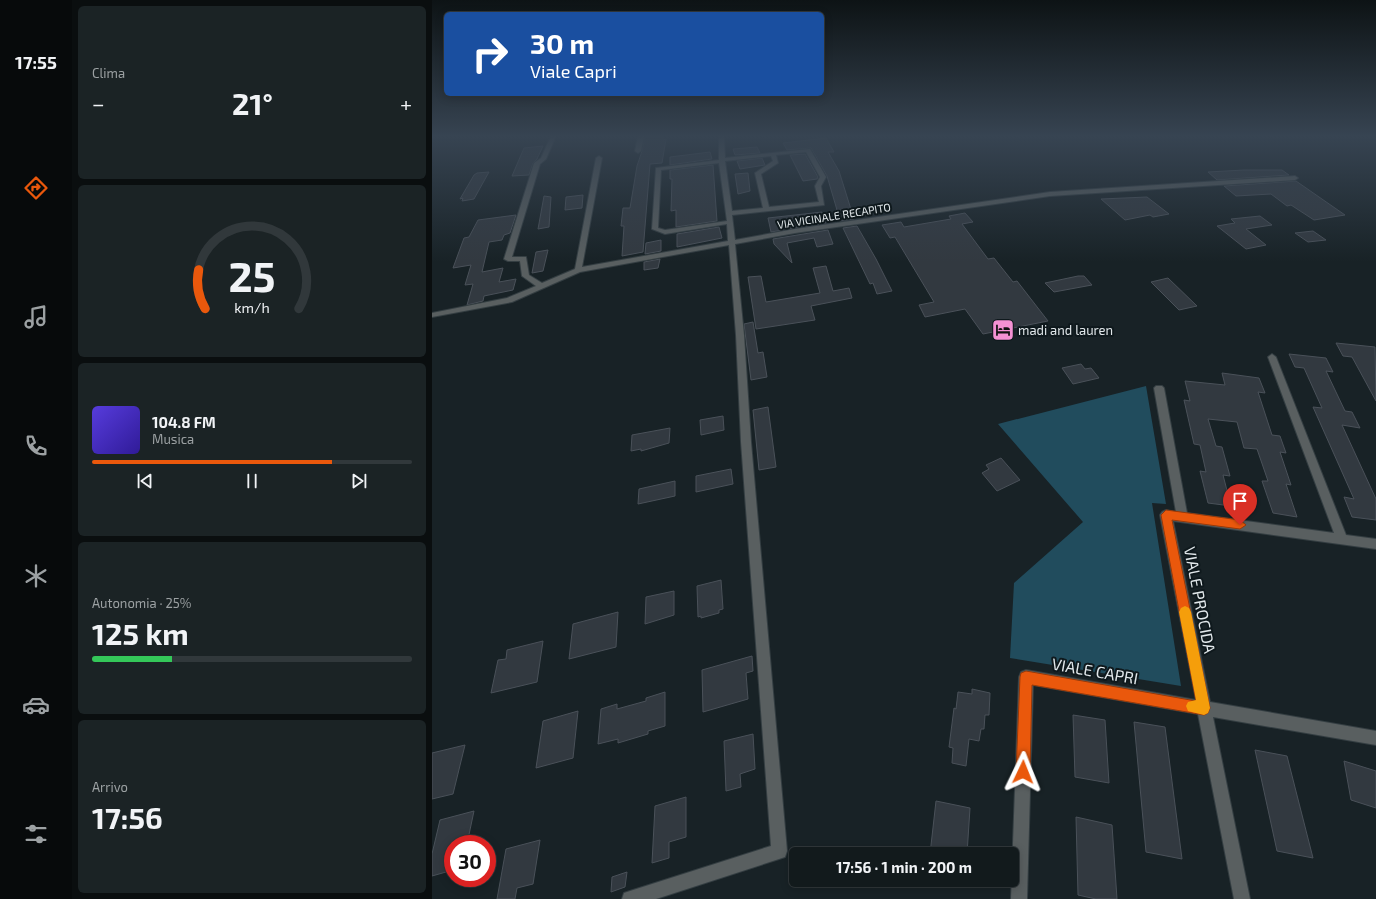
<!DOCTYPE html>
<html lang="it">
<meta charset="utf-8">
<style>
body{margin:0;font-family:"Exo 2",sans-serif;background:#1b2325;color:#f1f3f6;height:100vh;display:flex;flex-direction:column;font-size:15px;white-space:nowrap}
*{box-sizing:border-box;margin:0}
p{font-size:13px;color:#9ca1a3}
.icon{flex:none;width:22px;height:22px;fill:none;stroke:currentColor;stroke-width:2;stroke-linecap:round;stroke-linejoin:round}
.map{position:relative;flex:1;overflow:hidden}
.details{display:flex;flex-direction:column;gap:6px;padding:6px;background:#0a0e0f;width:360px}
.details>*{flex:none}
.banner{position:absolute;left:12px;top:12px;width:380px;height:84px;border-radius:6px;box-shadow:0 2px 10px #0003,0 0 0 1px #31383b;background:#1a4fa0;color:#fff;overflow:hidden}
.speed{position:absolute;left:12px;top:835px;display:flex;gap:8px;font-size:20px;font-weight:700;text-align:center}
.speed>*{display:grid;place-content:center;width:52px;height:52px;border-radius:50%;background:#121a1c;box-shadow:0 2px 10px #0003,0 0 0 1px #31383b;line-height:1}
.speed .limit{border:6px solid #d22;background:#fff;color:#111}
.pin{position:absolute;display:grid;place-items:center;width:34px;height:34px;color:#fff;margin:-41px -17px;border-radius:50% 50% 50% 0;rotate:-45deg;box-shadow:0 0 4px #0007}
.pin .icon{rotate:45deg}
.me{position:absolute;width:44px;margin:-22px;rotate:2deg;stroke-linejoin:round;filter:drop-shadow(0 0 3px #0008)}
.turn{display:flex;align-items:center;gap:14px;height:84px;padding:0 20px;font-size:18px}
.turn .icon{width:52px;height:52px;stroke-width:2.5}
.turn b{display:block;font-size:28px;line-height:34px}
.big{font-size:30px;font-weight:700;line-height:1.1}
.details .widget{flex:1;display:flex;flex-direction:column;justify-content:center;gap:6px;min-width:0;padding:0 14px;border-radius:6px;background:#1b2325}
.details .dial{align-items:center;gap:0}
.dial svg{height:104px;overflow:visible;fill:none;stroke:#31383b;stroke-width:7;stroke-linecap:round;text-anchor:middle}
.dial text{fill:#f1f3f6;stroke:none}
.song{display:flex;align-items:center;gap:12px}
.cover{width:48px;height:48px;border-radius:6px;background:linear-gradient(135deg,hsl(250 70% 55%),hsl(250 70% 35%))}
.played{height:4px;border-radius:2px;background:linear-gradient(90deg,#ea580c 75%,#31383b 75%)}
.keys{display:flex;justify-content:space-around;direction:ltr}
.heat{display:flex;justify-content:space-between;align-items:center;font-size:22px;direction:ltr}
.charge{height:6px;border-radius:3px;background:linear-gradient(90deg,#34c759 25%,#31383b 0)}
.trip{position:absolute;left:357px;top:847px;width:230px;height:40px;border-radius:6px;background:#121a1c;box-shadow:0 2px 10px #0003,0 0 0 1px #31383b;font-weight:700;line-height:40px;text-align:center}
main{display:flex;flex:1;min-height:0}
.dock{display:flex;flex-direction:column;width:72px;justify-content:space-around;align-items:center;background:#070a0b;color:#9ca1a3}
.dock .icon{width:28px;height:28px}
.dock .on{color:#ea580c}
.dock b{font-size:18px;color:#f1f3f6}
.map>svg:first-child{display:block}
.green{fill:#214c5d}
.building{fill:#323940;stroke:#4a5159}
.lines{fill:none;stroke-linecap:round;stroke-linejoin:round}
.street-casing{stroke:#343e42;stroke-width:2}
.street{fill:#595f60;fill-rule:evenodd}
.route{fill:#ea580c;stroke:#983908}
.slow{fill:#f59e0b}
.labels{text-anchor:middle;stroke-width:4;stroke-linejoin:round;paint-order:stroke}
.far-street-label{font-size:11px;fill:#e2e8eb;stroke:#0f191d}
.poi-label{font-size:13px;fill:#e2e8eb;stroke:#0f191d;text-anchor:start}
.near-street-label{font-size:16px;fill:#e2e8eb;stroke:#0f191d}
</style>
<main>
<nav class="dock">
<b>17:55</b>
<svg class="icon on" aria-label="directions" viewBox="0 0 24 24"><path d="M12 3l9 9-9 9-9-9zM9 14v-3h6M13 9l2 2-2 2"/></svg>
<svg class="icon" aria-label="music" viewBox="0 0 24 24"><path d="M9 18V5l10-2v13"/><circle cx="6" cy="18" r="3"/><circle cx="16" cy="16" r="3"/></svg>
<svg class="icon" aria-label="phone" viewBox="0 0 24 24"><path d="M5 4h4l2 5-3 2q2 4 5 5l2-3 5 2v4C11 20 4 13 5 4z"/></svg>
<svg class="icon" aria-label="climate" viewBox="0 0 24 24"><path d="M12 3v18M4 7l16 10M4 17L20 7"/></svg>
<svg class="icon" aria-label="car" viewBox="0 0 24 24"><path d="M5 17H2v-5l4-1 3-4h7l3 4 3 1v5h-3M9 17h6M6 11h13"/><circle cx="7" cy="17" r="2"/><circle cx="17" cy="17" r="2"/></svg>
<svg class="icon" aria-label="filters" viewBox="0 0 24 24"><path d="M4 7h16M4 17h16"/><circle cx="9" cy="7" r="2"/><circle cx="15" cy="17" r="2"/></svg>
</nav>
<section class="details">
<div class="widget"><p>Clima</p>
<div class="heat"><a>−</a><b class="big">21°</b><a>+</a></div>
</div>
<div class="widget dial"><svg viewBox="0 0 100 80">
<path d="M14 69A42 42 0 1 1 86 69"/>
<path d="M14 69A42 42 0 0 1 9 39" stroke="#ea580c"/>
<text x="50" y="56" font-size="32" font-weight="700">25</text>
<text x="50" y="72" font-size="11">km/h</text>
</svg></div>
<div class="widget">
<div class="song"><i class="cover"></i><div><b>104.8 FM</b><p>Musica</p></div></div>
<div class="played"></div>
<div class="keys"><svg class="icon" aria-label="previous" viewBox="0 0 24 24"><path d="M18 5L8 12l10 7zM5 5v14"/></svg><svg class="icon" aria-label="pause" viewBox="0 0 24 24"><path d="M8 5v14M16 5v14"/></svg><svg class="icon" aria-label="next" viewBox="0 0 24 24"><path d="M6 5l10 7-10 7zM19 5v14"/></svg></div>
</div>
<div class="widget"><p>Autonomia · 25%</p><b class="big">125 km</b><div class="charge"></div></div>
<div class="widget"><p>Arrivo</p><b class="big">17:56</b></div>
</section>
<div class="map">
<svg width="944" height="899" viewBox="0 0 944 899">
<rect width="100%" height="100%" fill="#182226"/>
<!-- green -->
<path class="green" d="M 714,386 L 734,504 L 720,503 L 749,686 L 578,658 L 582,583 L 651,522 L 566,424 Z"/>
<!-- building -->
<path class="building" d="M 213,136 L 231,136 L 231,140 L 234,139 L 230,163 L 218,164 L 211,252 L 190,256 L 192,226 L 189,226 L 191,208 L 198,208 L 205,166 L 210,151 Z
M 394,138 L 402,152 L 396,152 L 407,171 L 422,219 L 408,221 L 403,211 L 405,210 L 395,176 L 379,148 L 355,150 L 351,143 Z
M 111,146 L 105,159 L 101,163 L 97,175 L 80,176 L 92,148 Z
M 325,147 L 328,153 L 303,155 L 301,149 Z
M 278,152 L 280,159 L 238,165 L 238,157 Z
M 373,154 L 386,177 L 385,179 L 371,181 L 358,155 Z
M 330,158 L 333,165 L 308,169 L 305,161 Z
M 281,165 L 285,221 L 244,227 L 244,210 L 239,211 L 240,179 L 238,179 L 238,170 Z
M 812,170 L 850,170 L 857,175 L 785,180 L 776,172 Z
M 57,172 L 42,199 L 30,201 L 31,198 L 28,199 L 42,175 L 45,173 Z
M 316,173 L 318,191 L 306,194 L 303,174 Z
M 864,181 L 913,215 L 882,220 L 859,205 L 855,206 L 839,194 L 804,196 L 792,186 Z
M 151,195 L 150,208 L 133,210 L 134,197 Z
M 112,196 L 119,197 L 117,227 L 106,229 Z
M 715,197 L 737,214 L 721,217 L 718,215 L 693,220 L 669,199 Z
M 390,212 L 394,223 L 339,232 L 336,218 Z
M 533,213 L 541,222 L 530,224 L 556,259 L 562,258 L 581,282 L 585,281 L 616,321 L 551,334 L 533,309 L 493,317 L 487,305 L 502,302 L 463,237 L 458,238 L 450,225 L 469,222 L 472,227 L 519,219 L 517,216 Z
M 84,215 L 78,233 L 72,235 L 70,240 L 57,242 L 50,272 L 71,268 L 67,282 L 84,279 L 81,290 L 52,296 L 51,301 L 35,305 L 41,284 L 33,285 L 39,265 L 21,268 L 32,238 L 37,237 L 46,220 Z
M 828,216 L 840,225 L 814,229 L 834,245 L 814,249 L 785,226 L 803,223 L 799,219 Z
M 425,226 L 444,259 L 460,291 L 445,294 L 441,283 L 438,284 L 411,228 Z
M 287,227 L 290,238 L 245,247 L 245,234 Z
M 396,230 L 401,244 L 385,247 L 382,238 L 355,243 L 360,263 L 342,244 L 341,239 Z
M 881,231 L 894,240 L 876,242 L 863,233 Z
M 229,240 L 229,251 L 213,254 L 214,243 Z
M 116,250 L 111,271 L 100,273 L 104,252 Z
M 228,259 L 226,268 L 212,270 L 212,262 Z
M 394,266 L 401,291 L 417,288 L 420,298 L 379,306 L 383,320 L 324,329 L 316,277 L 329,276 L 334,302 L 388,293 L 381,268 Z
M 646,276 L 652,276 L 660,285 L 622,292 L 613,283 Z
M 736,278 L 765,306 L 747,310 L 719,282 Z
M 321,322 L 326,353 L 331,352 L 335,377 L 319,380 L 312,324 Z
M 904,343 L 943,347 L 944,401 L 920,357 L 911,356 Z
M 857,354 L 894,358 L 901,372 L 894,371 L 913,411 L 920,412 L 928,428 L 910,425 L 944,499 L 944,520 L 920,517 L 912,497 L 922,499 L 881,407 L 890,408 L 872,368 L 863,367 Z
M 649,364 L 653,369 L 659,368 L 667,378 L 641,384 L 630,368 Z
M 790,373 L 827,378 L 833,393 L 826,392 L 840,435 L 848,436 L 854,453 L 848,452 L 859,485 L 854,484 L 865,517 L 841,513 L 830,481 L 836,481 L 825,449 L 812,448 L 805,422 L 776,419 L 784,446 L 790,447 L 798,476 L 791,475 L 799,506 L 776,503 L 768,471 L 774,472 L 768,445 L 762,444 L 752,400 L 758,401 L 753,381 L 793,385 Z
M 336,407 L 344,467 L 327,470 L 321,410 Z
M 291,416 L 292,430 L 269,435 L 268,420 Z
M 238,428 L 237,443 L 209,451 L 209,449 L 199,451 L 200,435 Z
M 569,458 L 588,480 L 565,491 L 550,473 L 557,469 L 554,465 Z
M 299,469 L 301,484 L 264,492 L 264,476 Z
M 243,481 L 243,496 L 206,504 L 207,489 Z
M 289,580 L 291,609 L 287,610 L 287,613 L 269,618 L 269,616 L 266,617 L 265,586 Z
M 242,591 L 242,615 L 213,624 L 214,597 Z
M 186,612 L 184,647 L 137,659 L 141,624 Z
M 111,641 L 105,682 L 59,693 L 66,660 L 74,659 L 75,650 Z
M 320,656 L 321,671 L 314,673 L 316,699 L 271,712 L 270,670 Z
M 540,689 L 558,693 L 557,715 L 553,715 L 552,729 L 549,729 L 547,741 L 537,739 L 534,766 L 520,763 L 521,748 L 517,747 L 522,708 L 524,709 L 526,692 L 540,694 Z
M 233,692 L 233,726 L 216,731 L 216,734 L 186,743 L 186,739 L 166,744 L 169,709 L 185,704 L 185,709 L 214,701 L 214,698 Z
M 146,711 L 141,758 L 104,768 L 111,721 Z
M 641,715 L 673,720 L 677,783 L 643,777 Z
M 702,722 L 733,727 L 750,859 L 714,852 Z
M 321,734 L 323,769 L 308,774 L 309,787 L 294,791 L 292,741 Z
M 33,745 L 21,794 L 0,799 L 0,753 Z
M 823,750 L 855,756 L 881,858 L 845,851 Z
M 912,761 L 944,771 L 944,808 L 919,800 Z
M 254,797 L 254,837 L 237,842 L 237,858 L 220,863 L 223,806 Z
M 504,801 L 538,808 L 535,854 L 498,854 Z
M 42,811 L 35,844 L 21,844 L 21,855 L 17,857 L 14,872 L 0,876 L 0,854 L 8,820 Z
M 644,817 L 680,825 L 685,899 L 664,899 L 646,895 Z
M 108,840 L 101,884 L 85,888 L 83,899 L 65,899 L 74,849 Z
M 195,872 L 193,887 L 179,892 L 180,877 Z"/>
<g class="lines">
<!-- street casing -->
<g class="street-casing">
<path id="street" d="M 119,136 L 124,136 L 114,159 L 108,164 L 80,257 L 94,257 L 97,275 L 110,283 L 143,269 L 164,158 L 167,156 L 170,158 L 150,267 L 296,241 L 295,224 L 233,234 L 220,229 L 224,168 L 287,160 L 287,136 L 292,136 L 293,158 L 378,149 L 394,177 L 389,186 L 392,205 L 300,215 L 303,240 L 363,229 L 618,192 L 863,176 L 866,178 L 863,180 L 618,196 L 363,233 L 303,244 L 312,335 L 319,442 L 355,851 L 353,857 L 347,859 L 224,899 L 190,899 L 192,893 L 198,891 L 339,846 L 309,442 L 304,335 L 297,245 L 148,272 L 80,302 L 0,317 L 0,313 L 75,298 L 104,286 L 90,276 L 88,261 L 76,261 L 72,259 L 102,163 L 109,158 ZM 374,152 L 388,177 L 383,186 L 387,202 L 337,207 L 329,174 L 346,163 L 344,155 ZM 339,156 L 341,161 L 323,173 L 331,208 L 300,211 L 293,161 ZM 287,163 L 295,221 L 233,230 L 226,228 L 229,170 Z
M 206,136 L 212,136 L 209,151 L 206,153 L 203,151 Z
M 840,354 L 844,357 L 914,535 L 944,539 L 944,549 L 741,521 L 778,702 L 944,731 L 944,745 L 781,717 L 818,899 L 802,899 L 766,714 L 601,685 L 595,899 L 579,899 L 587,677 L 589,672 L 594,670 L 764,700 L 728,515 L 730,512 L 734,510 L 744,512 L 722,388 L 724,386 L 730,386 L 732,388 L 755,513 L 902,533 L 836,357 Z"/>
</g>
<!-- street -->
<use href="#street" class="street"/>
</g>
<!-- sky -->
<linearGradient id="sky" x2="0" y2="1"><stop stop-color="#0d1315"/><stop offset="0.52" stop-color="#374452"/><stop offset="1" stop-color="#374452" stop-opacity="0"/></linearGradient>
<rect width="944" height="262" fill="url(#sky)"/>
<!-- route -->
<path class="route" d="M 734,510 L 808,520 L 814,525 L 808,529 L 740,520 L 778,708 L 776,713 L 772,715 L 600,685 L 598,772 L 596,777 L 591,779 L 586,777 L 584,772 L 588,677 L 589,673 L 594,671 L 764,701 L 729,515 Z"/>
<!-- slow -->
<path class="slow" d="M 753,606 L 757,608 L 759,612 L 778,708 L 776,713 L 772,715 L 756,711 L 754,706 L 756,702 L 764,700 L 747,612 L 749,608 Z"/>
<!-- icons -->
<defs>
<g id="hotel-square" transform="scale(1.15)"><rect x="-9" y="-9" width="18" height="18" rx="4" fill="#f491d3" stroke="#0f191d"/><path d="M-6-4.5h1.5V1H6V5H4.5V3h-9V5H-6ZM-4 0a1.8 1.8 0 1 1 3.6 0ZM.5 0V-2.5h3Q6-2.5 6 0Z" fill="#111"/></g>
</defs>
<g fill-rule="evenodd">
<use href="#hotel-square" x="571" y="330"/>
</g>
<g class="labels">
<!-- far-street labels -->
<g class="far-street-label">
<text transform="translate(402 216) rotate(-9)" y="4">VIA VICINALE RECAPITO</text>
</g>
<!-- poi labels -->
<g class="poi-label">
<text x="586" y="335">madi and lauren</text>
</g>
<!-- near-street labels -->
<g class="near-street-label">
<text transform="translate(768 600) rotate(79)" y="6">VIALE PROCIDA</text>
<text transform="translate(663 671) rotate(10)" y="6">VIALE CAPRI</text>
</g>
</g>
</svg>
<div class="speed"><div class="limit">30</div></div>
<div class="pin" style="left:808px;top:525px;background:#d93025"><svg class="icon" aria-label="arrive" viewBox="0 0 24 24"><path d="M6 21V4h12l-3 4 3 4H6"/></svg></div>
<svg class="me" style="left:591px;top:772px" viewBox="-20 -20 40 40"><path d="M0-17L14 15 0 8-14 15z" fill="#ea580c" stroke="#fff" stroke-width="4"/></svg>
<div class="trip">17:56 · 1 min · 200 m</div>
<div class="banner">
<div class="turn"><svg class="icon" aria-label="right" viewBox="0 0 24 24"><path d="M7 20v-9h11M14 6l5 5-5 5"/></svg><div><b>30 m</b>Viale Capri</div></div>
</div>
</div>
</main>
